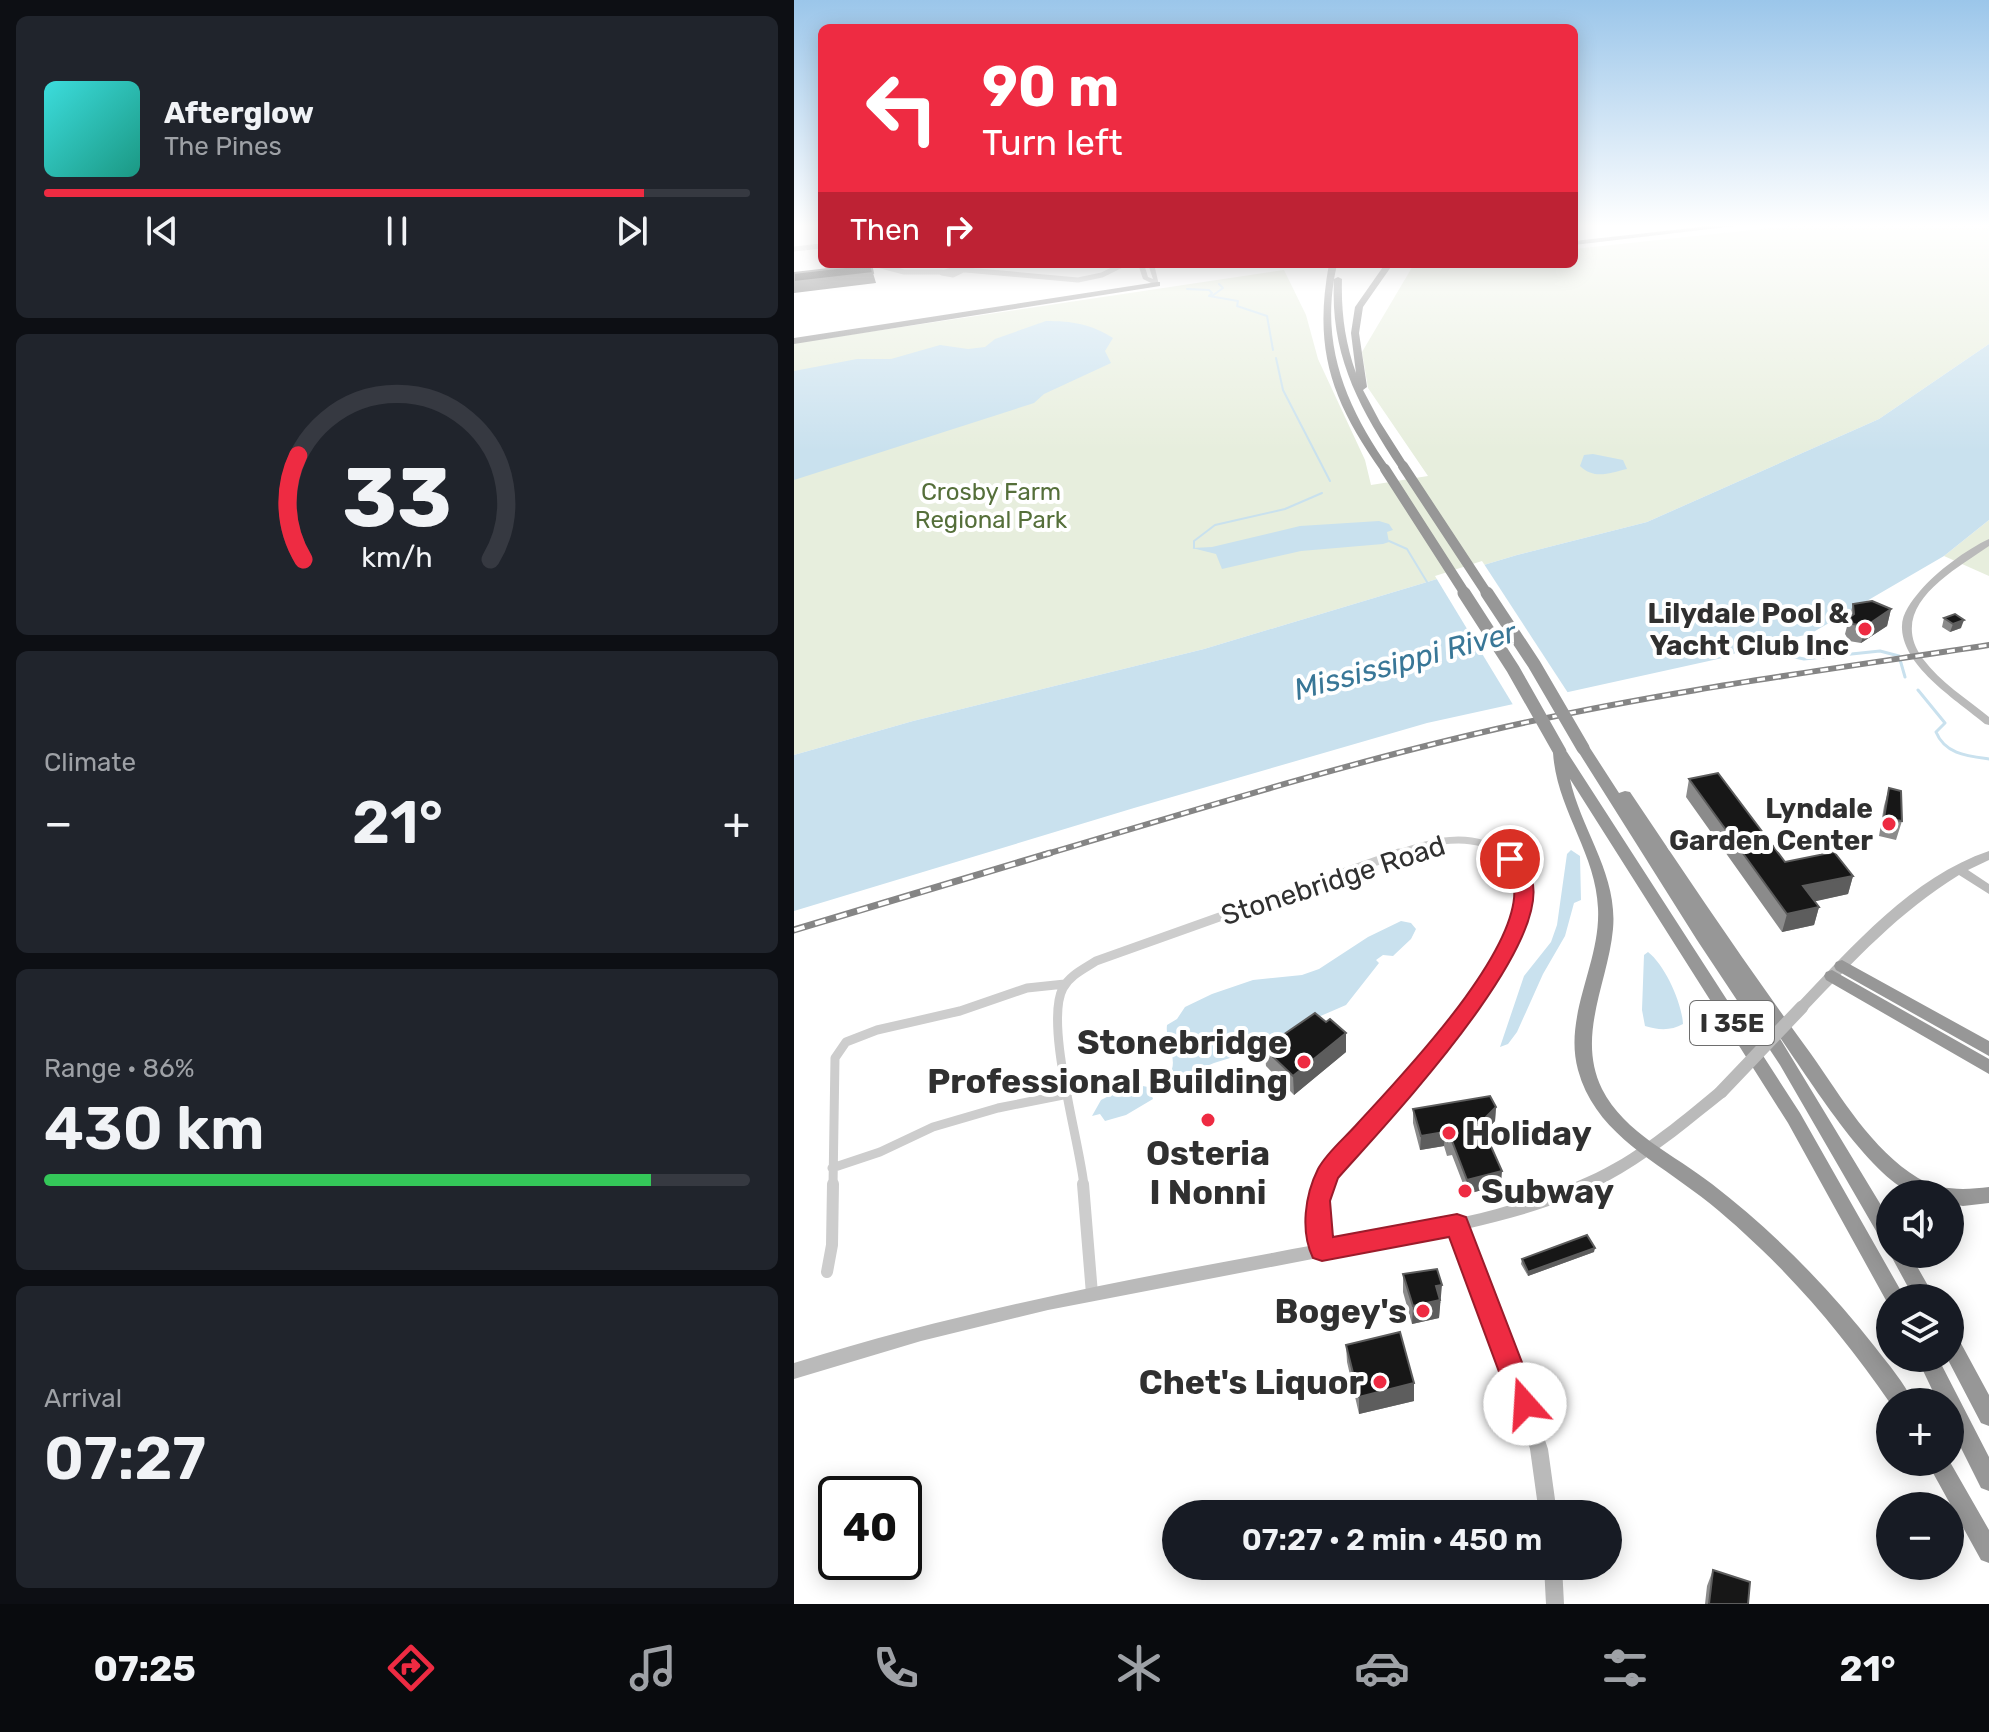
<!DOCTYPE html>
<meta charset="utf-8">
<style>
body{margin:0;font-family:Rubik,sans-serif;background:#20242c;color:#f1f3f6;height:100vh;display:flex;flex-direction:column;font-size:30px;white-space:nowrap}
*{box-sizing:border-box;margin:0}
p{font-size:26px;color:#9ea1a6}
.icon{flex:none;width:44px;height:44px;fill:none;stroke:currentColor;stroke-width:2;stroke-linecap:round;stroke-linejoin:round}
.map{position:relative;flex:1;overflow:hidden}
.sheet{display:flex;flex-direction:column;gap:16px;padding:16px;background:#0d0f14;width:794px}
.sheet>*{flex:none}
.banner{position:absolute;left:24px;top:24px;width:760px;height:244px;border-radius:12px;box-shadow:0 4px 20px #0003;background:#ee2b42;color:#fff;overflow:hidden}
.fabs{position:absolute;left:1082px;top:1180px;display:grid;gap:16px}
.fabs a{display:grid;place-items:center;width:88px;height:88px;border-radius:50%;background:#171b24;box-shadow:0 4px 20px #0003;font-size:40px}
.speed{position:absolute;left:24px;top:1476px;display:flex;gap:16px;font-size:40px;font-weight:700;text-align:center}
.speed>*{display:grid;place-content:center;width:104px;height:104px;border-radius:50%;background:#171b24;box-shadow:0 4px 20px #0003;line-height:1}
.speed .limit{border:4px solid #111;border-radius:12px;background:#fff;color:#111}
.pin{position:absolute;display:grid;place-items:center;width:68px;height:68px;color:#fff;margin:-34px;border:4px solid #fff;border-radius:50%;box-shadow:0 2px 8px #0007}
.me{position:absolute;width:88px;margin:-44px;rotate:341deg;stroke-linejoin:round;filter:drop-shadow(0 0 6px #0008)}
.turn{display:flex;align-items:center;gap:28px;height:168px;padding:0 32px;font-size:36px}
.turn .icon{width:104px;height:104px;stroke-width:2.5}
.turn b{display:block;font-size:56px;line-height:68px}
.then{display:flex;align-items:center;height:76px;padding:0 32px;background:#0003;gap:16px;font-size:30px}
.big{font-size:60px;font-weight:600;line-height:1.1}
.sheet .card{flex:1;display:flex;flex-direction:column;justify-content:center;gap:12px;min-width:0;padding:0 28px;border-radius:12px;background:#20242c}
.sheet .dial{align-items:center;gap:0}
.dial svg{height:208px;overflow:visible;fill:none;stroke:#363941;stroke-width:7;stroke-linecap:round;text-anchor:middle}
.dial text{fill:#f1f3f6;stroke:none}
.song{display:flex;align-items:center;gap:24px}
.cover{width:96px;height:96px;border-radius:12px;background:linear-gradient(135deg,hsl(180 70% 55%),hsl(170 70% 35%))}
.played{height:8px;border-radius:4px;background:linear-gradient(90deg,#ee2b42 85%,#363941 85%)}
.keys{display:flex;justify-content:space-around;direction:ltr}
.heat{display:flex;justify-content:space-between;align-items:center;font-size:44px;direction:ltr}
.charge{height:12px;border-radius:6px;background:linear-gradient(90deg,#34c759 86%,#363941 0)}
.trip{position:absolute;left:368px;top:1500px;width:460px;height:80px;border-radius:40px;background:#171b24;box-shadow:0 4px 20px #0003;font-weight:600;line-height:80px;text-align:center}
.menu{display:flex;height:128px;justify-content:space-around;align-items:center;background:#090b0e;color:#9ea1a6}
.menu .icon{width:56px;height:56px}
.menu .selected{color:#ee2b42}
.menu b{font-size:36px;color:#f1f3f6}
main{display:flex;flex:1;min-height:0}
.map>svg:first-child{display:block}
.green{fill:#e7eedd}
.water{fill:#c9e1ee}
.pier{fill:#fff}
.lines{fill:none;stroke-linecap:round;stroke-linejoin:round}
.stream-far1{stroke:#c9e1ee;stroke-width:2}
.stream{stroke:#c9e1ee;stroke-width:3}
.street-far3{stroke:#cdcdcd;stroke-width:5}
.street-far2{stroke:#cdcdcd;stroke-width:7}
.street-far1{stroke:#cdcdcd;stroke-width:9}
.street{stroke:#cdcdcd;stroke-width:12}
.secondary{fill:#bababa;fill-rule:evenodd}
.highway{fill:#979797;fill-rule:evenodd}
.rail-far1-casing{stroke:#858585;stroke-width:6}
.rail-casing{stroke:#858585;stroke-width:7}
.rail-far1{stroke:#fff;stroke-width:3;stroke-dasharray:8;stroke-linecap:butt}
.rail{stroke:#fff;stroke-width:4;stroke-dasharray:11;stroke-linecap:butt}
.secondary-bridge{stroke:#bababa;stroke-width:13}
.highway-bridge-far1{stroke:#979797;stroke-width:10}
.highway-bridge{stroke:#979797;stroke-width:13}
.wall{fill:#8b8b8b}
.shaded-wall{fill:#5d5d5d}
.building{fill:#171717;stroke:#5d5d5d;stroke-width:2}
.route{fill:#ee2b42;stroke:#9b1c2b;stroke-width:2}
.poi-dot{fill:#ee2b42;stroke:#fff;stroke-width:3}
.labels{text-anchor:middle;stroke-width:8;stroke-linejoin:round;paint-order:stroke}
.far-park-label{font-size:24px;fill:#556f3a;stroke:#fff}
.shield{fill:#fff;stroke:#6e6e6e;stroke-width:2}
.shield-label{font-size:26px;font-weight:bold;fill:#303030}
.poi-label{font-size:28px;font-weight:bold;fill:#303030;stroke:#fff;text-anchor:end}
.street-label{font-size:28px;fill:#303030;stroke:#fff}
.water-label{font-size:30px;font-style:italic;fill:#397797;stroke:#fff}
.near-poi-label{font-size:34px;font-weight:bold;fill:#303030;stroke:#fff;text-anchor:end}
</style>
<main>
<section class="sheet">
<div class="card">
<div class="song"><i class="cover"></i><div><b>Afterglow</b><p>The Pines</p></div></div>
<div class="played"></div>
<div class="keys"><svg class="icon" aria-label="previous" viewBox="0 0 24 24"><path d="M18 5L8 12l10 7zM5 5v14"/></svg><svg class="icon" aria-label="pause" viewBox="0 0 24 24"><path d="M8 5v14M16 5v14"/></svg><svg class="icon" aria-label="next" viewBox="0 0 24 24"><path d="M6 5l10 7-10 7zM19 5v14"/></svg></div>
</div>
<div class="card dial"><svg viewBox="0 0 100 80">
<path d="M14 69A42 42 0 1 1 86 69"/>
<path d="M14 69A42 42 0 0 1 12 29" stroke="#ee2b42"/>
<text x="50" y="56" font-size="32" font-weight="700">33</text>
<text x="50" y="72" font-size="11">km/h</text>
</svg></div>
<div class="card"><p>Climate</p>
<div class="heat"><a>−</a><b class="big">21°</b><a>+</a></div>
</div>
<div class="card"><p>Range · 86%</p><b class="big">430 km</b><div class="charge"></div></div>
<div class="card"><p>Arrival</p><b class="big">07:27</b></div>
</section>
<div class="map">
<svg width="1195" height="1604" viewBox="0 0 1195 1604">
<rect width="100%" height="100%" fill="#fff"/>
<!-- green -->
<path class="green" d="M 995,226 L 1195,226 L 1195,344 L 1085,419 L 853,522 L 723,555 L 410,649 L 119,721 L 0,755 L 0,343 L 490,270 L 512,315 L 524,359 L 571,460 L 577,485 L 634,476 L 574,388 L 568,352 L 620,264 L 780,264 L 780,249 Z
M 1195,520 L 1195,576 L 1150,556 Z"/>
<!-- water -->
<path class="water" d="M 252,321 C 278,321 297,324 319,338 L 311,351 L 317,363 L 250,394 L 240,403 L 0,480 L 0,371 L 63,359 L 97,359 L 146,345 L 174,349 L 191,347 L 201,339 Z
M 1195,344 L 1195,520 L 1150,556 L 1016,634 L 955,647 L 933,657 L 633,723 L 340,808 L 0,911 L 0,755 L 119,721 L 410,649 L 723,555 L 853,522 L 1085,419 Z
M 799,454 L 829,460 L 833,469 C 815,473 801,480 786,466 L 790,455 Z
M 585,521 L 595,524 L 599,530 L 593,532 L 595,542 L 589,544 L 507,551 L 428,569 L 422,554 L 398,548 L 418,547 L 506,526 Z
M 777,850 L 786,856 L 787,900 L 780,903 L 771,936 L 749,974 L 723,1032 L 714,1044 L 706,1047 L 730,976 L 757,942 L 763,925 L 773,854 Z
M 607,921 L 617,923 L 622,929 L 617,939 L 599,956 L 589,955 L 582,960 L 585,963 L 552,1005 L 515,1021 L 471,1047 L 420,1063 L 384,1078 L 364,1093 L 359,1090 L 357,1094 L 359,1099 L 332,1115 L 311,1121 L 306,1114 L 298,1116 L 307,1100 L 338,1084 L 354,1087 L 353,1081 L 378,1069 C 382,1056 371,1040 373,1025 L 383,1019 L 391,1007 L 418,994 L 459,980 L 508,975 L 525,969 L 574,937 Z
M 854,952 C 871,965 888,1003 889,1024 C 877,1031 864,1030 851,1026 L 848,1010 L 850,955 Z"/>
<!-- pier -->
<path class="pier" d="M 688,561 L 776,696 L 721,708 L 641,576 Z"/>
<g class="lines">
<!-- stream-far1 -->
<path class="stream-far1" d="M 393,289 L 415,290 L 418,293 L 415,296 L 444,301 L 443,306 L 473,316 L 479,350
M 418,296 L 429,288 L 425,284
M 482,358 L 489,390 L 536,481
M 595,541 L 613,549 L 633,582
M 400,548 L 400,541 L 421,525 L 491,509 L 528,493"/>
<!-- stream -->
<path class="stream" d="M 954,647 L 1010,659 L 1086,651 L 1105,656 L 1111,677
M 1124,690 L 1151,723 L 1142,732 C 1151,754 1173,756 1195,759"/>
<!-- street-far3 -->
<path class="street-far3" d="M 0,249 L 28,246
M 80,264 L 110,272 L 148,272
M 167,271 L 159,275 L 148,273 L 161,269 L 284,280 L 308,275 L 330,264"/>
<!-- street-far2 -->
<path class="street-far2" d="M 599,855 C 636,842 676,829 712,855"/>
<!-- street-far1 -->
<path class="street-far1" d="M 38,1168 L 86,1152 L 139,1127 L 204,1108 L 274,1094
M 39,1186 L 41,1058 L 52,1042 L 83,1030 L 166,1011 L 233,988 L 271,984
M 290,1186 C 286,1143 250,1023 269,988 C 276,975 290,969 302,961 L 605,853
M 528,1186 C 538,1159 566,1136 585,1114 C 626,1068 753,937 722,873 C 719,865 716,859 709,853"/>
<!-- street -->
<path class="street" d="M 289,1184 L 298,1294
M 528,1250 L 524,1210 L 528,1184
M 33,1272 L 38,1245 L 39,1184"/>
<!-- secondary -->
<path class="secondary" d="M 344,264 L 350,264 L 354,277 L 359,279 L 354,264 L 360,264 L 365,285 L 361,285 L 349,279 Z
M 1195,539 L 1195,546 C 1159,571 1091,607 1129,659 C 1146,682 1173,699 1195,717 L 1195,725 L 1191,724 C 1164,701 1110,668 1108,629 C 1107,614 1117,602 1126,591 C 1142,572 1173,549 1195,539 Z
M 1195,851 L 1195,860 L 1174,870 L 1195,884 L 1195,894 L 1165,875 C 1106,911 1060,961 1013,1010 L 1008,1012 L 1003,1010 L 1002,1007 L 1003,1004 C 1059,946 1118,877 1195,851 Z
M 927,1087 L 932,1088 L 934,1092 L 932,1096 C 898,1123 865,1151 828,1173 C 781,1201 725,1217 672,1229 L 731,1381 L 754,1449 L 763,1514 L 745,1514 L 736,1449 L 715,1381 L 658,1232 L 254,1310 L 127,1341 L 0,1379 L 0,1363 C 159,1313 319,1282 483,1252 C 586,1232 697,1221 793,1177 C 841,1156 882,1121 922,1088 Z
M 750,1566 L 768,1566 L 770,1604 L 752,1604 Z"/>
<!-- highway -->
<path class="highway" d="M 916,226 L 941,226 L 780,245 L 780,241 Z
M 535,264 L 543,264 L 540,279 L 544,277 L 548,279 C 547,312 551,342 562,373 L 557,333 L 561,307 L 591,264 L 599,264 L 569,307 L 565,333 L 573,387 L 569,390 L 586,422 L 614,466 L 613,468 L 605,468 C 565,407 536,355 540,280 C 528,351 555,412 596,469 L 595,471 L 587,471 C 538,401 519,350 535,264 Z
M 363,282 L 366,282 L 366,286 L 0,344 L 0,338 Z
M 789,744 L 794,745 L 825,793 L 831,791 L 836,792 C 895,880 954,968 1017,1054 C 1048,1098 1077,1149 1124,1178 C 1146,1191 1171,1190 1195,1187 L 1195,1203 L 1169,1206 L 1156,1204 L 1156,1194 C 1145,1194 1129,1196 1119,1193 C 1074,1177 1011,1072 982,1032 L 1096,1220 L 1096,1245 L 1089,1243 L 986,1065 L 903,940 L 782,748 Z
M 766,748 L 773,752 L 1006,1113 L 1111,1298 L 1096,1298 L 1096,1305 L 1094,1304 L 994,1123 L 776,779 C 787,830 824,874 819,929 C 814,983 782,1036 808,1089 C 830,1133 881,1155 918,1184 C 979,1231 1033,1286 1081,1347 C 1094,1364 1110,1382 1119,1402 L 1096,1403 C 1058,1348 1016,1296 967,1249 C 945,1228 923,1208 898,1190 C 853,1156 800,1129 784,1070 C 769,1015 807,963 804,908 C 802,853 762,808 759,752 Z
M 1048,960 L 1195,1041 L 1195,1056 L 1042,970 L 1040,966 L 1042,962 Z
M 1038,970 L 1195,1059 L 1195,1074 L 1032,980 L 1030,976 L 1032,972 Z
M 1096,1254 L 1116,1254 L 1141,1298 L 1120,1298 Z
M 1156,1333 L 1163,1336 L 1195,1395 L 1195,1426 L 1187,1423 L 1153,1358 L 1156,1358 Z
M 1123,1358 L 1144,1358 L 1195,1457 L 1195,1491 L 1187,1488 L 1156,1426 L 1156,1402 L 1144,1402 Z
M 1133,1462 L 1156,1462 L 1195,1530 L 1195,1563 L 1187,1560 Z"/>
<!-- rail-far1 casing -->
<g class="rail-far1-casing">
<path id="rail-far1" d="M 249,855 C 402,810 555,762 711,727 C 870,691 1033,670 1195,645"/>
</g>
<!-- rail casing -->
<g class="rail-casing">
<path id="rail" d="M 0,930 L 256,853"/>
</g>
<!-- rail-far1 -->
<use href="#rail-far1" class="rail-far1"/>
<!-- rail -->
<use href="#rail" class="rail"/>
<!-- secondary-bridge -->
<path class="secondary-bridge" d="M 927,1092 L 1008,1007"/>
<!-- highway-bridge-far1 -->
<path class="highway-bridge-far1" d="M 609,466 L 694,595
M 591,469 L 672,595"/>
<!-- highway-bridge -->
<path class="highway-bridge" d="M 670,593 L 719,669 L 766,752
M 693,593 L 740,664 L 789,748"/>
</g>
<!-- wall -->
<path class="wall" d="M 1059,604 L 1097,609 L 1093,626 L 1067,643 L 1055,641 L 1051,634 Z
M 1150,618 L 1167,628 L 1156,632 L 1148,627 Z
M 895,779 L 991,862 L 1059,876 L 1054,894 L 1021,901 L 1025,907 L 1020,925 L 988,932 L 892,797 Z
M 1095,788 L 1108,821 L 1102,840 L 1085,836 L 1090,806 Z
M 470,1048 L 552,1052 L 500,1095 L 472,1066 Z
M 702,1107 L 701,1121 L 683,1140 L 684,1145 L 707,1185 L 673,1194 L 658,1155 L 653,1156 L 650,1146 L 626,1150 L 619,1123 L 619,1109 Z
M 800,1252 L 734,1276 L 727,1264 L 728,1259 Z
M 609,1274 L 647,1303 L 646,1303 L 645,1318 L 618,1324 L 609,1292 Z
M 552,1345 L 620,1383 L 620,1401 L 565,1414 L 553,1362 Z
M 919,1570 L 954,1604 L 911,1604 L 913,1586 Z"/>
<!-- shaded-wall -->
<path class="shaded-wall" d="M 79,273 L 82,283 L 0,293 L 0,282 Z
M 1097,609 L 1093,626 L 1067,643 L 1072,626 Z
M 1170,620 L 1167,628 L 1156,632 L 1159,624 Z
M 1059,876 L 1054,894 L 1005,905 L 1009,886 Z
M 1025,907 L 1020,925 L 988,932 L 993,914 Z
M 552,1033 L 552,1052 L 500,1095 L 499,1076 Z
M 702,1107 L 701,1121 L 679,1144 L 680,1129 Z
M 651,1132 L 650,1146 L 626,1150 L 627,1136 Z
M 708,1171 L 707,1185 L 673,1194 L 673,1180 Z
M 801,1248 L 800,1252 L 734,1276 L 734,1272 Z
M 648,1285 L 645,1318 L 618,1324 L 619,1306 L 642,1286 Z
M 620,1383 L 620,1401 L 565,1414 L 565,1397 Z"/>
<!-- building -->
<path class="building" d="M 77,264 L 79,273 L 0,282 L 0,273 Z
M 1078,601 L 1097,609 L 1072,626 L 1059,624 L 1056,617 L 1060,614 L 1059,604 Z
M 1161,614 L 1170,620 L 1159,624 L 1150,618 Z
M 924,773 L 991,862 L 1040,852 L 1059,876 L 1009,886 L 1025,907 L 993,914 L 895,779 Z
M 1095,788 L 1107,791 L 1108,821 L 1090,818 Z
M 521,1013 L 532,1022 L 536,1019 L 552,1033 L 499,1076 L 470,1048 Z
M 696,1096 L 702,1107 L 680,1129 L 684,1145 L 695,1142 L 708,1171 L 673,1180 L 658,1141 L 654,1142 L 651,1132 L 627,1136 L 619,1109 Z
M 793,1235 L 801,1248 L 734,1272 L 728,1259 Z
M 643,1269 L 648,1285 L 642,1286 L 646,1300 L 619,1306 L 609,1274 Z
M 606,1332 L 620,1383 L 565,1397 L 552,1345 Z
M 919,1570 L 956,1582 L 954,1604 L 915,1604 Z"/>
<!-- sky -->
<linearGradient id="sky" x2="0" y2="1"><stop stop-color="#9bc6ea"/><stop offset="0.5" stop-color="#fff"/><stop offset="1" stop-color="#fff" stop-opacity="0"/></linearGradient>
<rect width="1195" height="451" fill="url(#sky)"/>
<!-- route -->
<path class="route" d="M 716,853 C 725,855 728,861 733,869 C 777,931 586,1130 544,1178 L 536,1201 L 539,1237 L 663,1214 L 672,1217 L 744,1404 L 740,1413 L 731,1417 L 721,1413 L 717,1404 L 655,1237 L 528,1261 L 519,1258 C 506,1231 511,1195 524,1169 C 533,1152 552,1137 564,1123 C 606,1077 735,944 719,880 C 717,872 710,866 706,859 Z"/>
<!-- markers -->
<g class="poi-dot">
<circle cx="1071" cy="629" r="8"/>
<circle cx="1095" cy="824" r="8"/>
<circle cx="510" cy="1062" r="8"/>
<circle cx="414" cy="1120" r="8"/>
<circle cx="655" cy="1133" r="8"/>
<circle cx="671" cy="1191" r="8"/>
<circle cx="629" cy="1311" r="8"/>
<circle cx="586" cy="1382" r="8"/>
</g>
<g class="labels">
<!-- far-park labels -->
<g class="far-park-label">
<text x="197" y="500">Crosby Farm<tspan x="197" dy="28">Regional Park</tspan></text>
</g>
<!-- shield labels -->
<rect class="shield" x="896" y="1001" width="84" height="44" rx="6"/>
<g class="shield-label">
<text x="938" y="1032">I 35E</text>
</g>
<!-- poi labels -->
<g class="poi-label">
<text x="1055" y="623">Lilydale Pool &amp;<tspan x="1055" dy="32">Yacht Club Inc</tspan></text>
<text x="1079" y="818">Lyndale<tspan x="1079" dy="32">Garden Center</tspan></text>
</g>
<!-- street labels -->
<g class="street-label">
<text transform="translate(539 880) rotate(-18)" y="10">Stonebridge Road</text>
</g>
<!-- water labels -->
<g class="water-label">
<text transform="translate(611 661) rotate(-15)" y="10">Mississippi River</text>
</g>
<!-- near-poi labels -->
<g class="near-poi-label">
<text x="494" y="1054">Stonebridge<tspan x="494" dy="39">Professional Building</tspan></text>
<text x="671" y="1145" text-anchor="start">Holiday</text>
<text x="414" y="1165" text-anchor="middle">Osteria<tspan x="414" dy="39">I Nonni</tspan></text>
<text x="687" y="1203" text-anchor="start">Subway</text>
<text x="613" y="1323">Bogey's</text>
<text x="570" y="1394">Chet's Liquor</text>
</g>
</g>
</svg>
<div class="fabs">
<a><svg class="icon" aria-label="sound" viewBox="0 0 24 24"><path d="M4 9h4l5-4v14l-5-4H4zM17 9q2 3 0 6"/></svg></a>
<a><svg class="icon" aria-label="layers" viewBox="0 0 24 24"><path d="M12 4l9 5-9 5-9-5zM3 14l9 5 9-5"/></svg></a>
<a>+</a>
<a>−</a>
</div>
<div class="speed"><div class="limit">40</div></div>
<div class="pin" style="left:716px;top:859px;background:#d93025"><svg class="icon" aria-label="arrive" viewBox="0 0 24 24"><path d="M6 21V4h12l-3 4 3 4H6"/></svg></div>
<svg class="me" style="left:731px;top:1404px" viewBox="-20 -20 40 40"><circle r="19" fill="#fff"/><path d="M0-13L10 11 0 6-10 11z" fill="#ee2b42"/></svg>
<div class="trip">07:27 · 2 min · 450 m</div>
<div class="banner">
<div class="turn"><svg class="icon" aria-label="left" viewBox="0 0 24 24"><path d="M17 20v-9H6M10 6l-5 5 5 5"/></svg><div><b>90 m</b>Turn left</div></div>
<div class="then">Then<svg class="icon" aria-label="right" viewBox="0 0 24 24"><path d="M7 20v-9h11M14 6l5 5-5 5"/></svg></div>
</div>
</div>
</main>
<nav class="menu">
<b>07:25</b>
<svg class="icon selected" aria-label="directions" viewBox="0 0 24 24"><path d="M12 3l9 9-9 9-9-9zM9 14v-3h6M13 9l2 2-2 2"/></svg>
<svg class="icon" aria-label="music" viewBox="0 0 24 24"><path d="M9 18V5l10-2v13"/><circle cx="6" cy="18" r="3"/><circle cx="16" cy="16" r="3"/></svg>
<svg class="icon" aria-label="phone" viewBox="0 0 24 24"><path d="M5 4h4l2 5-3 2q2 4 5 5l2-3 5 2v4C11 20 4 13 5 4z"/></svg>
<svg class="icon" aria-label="climate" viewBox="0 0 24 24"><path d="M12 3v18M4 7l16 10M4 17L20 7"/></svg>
<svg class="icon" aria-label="car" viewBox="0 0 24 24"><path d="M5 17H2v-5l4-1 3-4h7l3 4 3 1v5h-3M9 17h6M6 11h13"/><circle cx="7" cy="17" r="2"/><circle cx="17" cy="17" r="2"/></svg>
<svg class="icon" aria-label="filters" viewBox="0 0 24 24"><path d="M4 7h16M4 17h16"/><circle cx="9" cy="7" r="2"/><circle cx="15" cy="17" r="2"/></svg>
<b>21°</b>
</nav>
